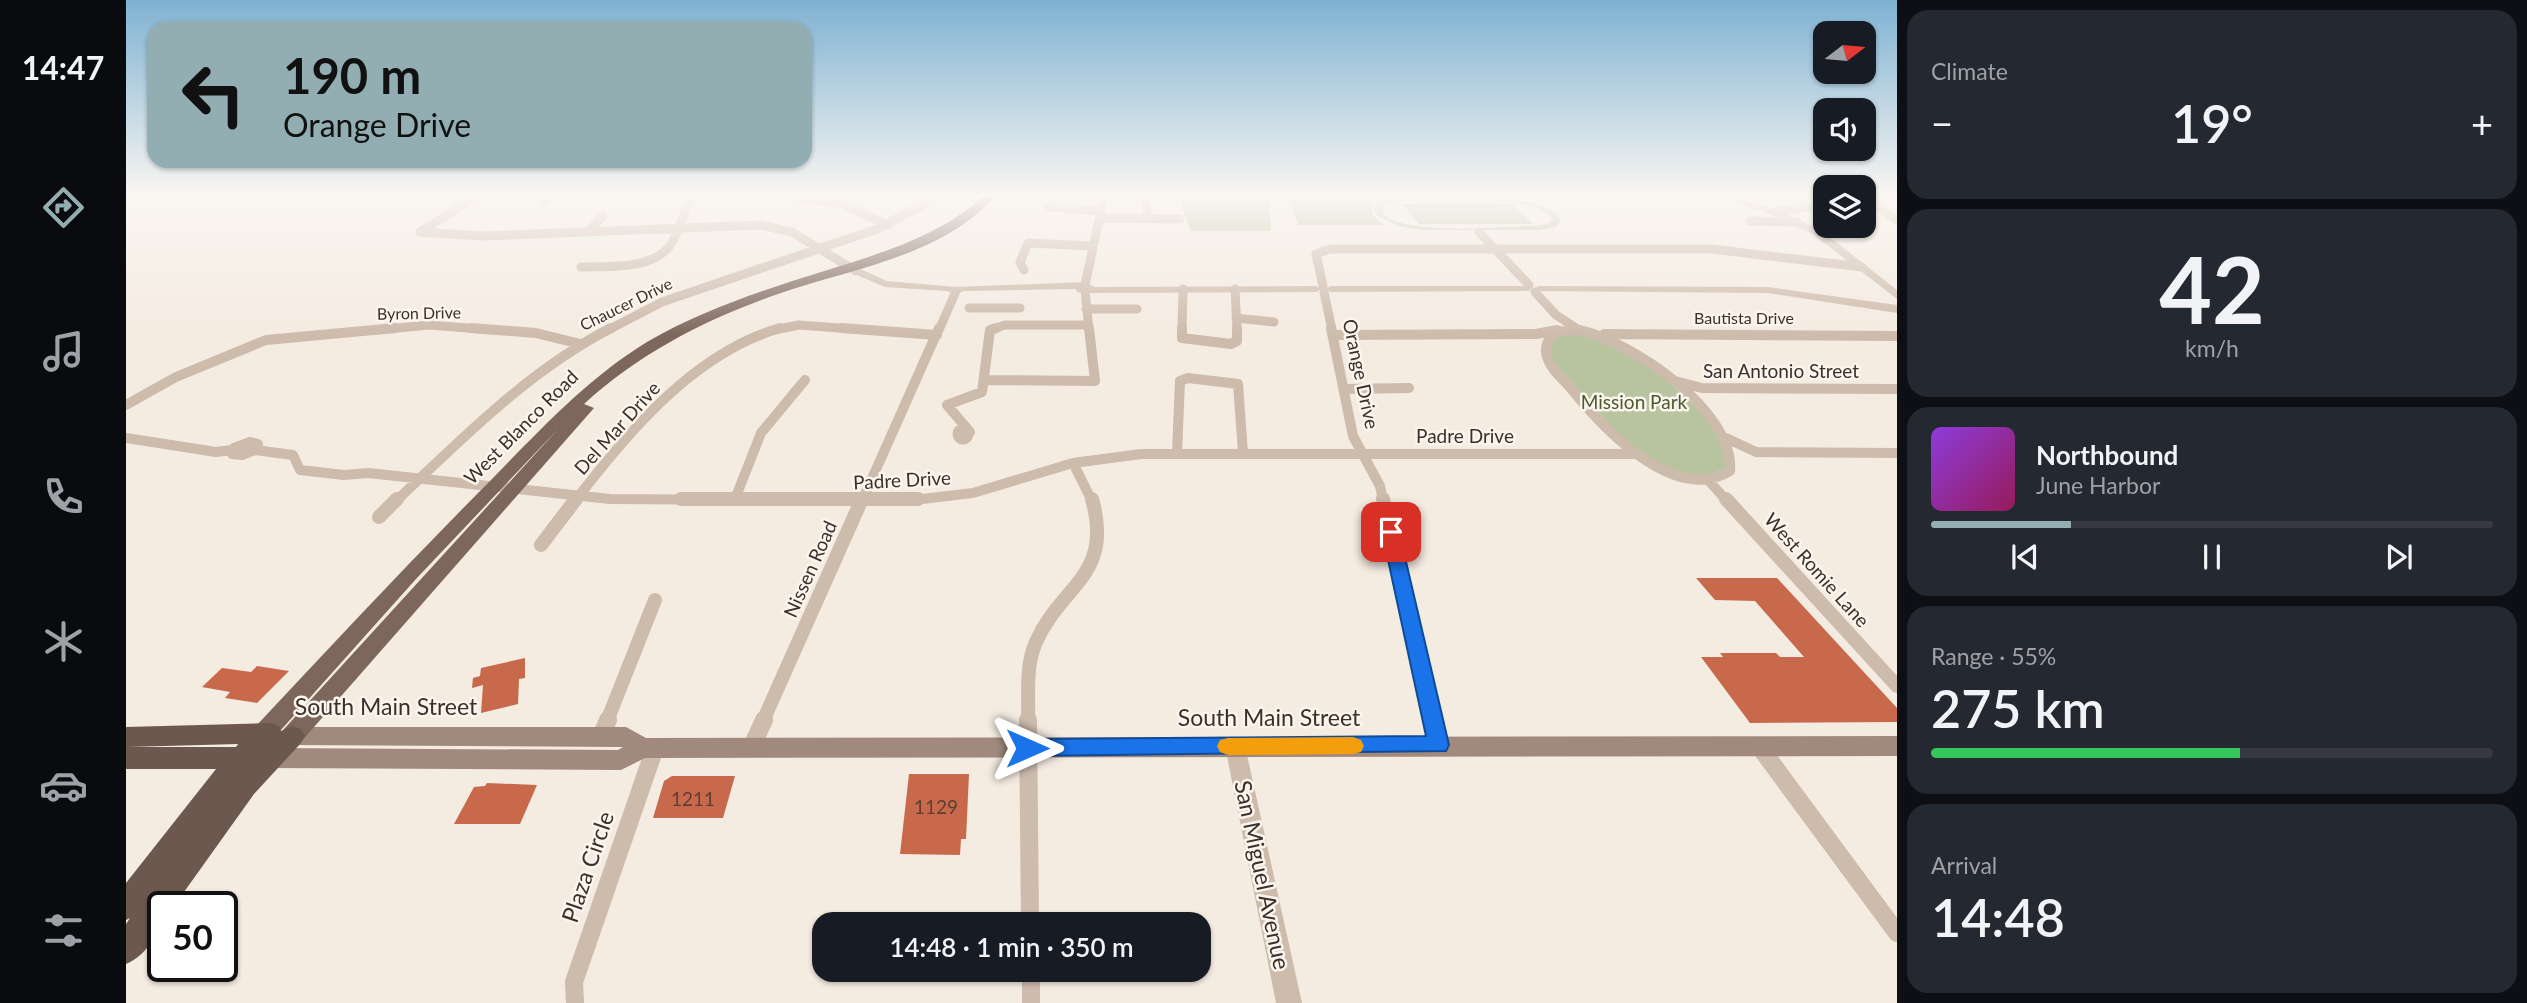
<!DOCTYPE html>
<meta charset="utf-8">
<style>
body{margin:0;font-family:Lato,sans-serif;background:#242831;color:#f1f3f6;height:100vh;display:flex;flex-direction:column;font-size:26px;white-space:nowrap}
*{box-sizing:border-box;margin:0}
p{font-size:23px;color:#9ea1a6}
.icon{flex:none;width:38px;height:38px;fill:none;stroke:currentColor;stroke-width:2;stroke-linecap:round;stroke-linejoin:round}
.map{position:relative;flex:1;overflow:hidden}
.drawer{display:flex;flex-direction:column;gap:10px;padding:10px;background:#0d0f14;width:630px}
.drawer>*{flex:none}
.top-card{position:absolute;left:21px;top:21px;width:665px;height:147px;border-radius:21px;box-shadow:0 2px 5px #0004;background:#92aeb2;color:#111;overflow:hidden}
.needle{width:46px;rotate:74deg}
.controls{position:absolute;left:1687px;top:21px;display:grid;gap:14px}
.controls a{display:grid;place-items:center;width:63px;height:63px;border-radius:14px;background:#171b24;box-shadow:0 2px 5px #0004;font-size:35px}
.speed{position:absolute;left:21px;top:891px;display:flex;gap:14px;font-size:35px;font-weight:700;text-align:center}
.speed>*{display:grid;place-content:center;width:91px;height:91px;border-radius:50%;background:#171b24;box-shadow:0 2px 5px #0004;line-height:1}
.speed .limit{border:4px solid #111;border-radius:10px;background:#fff;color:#111}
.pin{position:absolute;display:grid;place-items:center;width:60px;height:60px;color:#fff;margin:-30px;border-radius:14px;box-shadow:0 4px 10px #0006}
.me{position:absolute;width:77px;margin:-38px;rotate:90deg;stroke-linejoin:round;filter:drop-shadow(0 0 5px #0008)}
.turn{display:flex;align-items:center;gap:24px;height:147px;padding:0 21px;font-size:32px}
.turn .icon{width:91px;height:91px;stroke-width:2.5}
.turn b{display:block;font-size:49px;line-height:60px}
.big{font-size:52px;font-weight:600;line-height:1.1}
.drawer .card{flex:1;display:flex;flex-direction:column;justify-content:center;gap:10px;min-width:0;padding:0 24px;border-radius:21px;background:#242831}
.drawer .dial{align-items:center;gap:0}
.dial b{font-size:91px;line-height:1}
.song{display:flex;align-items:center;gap:21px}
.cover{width:84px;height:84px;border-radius:10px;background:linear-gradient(135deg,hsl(270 70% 55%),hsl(330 70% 35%))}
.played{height:7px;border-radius:4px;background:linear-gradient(90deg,#92aeb2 25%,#363941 25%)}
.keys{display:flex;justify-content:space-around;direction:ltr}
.heat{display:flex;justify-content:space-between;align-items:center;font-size:38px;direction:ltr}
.charge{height:10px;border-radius:5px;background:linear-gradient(90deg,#34c759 55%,#363941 0)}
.trip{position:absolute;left:686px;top:912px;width:399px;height:70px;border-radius:21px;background:#171b24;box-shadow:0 2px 5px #0004;font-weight:600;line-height:70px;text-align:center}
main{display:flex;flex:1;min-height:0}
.tab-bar{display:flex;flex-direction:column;width:126px;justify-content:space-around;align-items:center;background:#090b0e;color:#9ea1a6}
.tab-bar .icon{width:49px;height:49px}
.tab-bar .on{color:#92aeb2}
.tab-bar b{font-size:32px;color:#f1f3f6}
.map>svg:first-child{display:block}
.green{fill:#b8c4a0;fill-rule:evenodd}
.building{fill:#c8694b}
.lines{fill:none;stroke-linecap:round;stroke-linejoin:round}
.minor-far3{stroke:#cdbbac;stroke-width:9}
.minor-far2{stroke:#cdbbac;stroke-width:10}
.minor-far1{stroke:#cdbbac;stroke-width:14}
.minor{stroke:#cdbbac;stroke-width:18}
.tertiary{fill:#cdbbac;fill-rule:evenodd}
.secondary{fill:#a18a7d;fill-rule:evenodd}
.primary{fill:#7d675c;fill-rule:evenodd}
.trunk{fill:#6c584f;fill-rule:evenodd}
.route{fill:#1a73e8;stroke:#114b97;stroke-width:2}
.slow{fill:#f59e0b}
.labels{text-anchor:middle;stroke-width:5;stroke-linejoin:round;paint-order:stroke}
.far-street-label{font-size:16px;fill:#3b302b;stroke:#fbf5ee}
.street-label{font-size:19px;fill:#3b302b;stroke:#fbf5ee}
.park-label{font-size:19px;fill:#4a5a2e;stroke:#fbf5ee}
.near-number-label{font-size:19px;fill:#5e3e33}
.near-street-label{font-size:23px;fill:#3b302b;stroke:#fbf5ee}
</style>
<main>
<nav class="tab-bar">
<b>14:47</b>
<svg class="icon on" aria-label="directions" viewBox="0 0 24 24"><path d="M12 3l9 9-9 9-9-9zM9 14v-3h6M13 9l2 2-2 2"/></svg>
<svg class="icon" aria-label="music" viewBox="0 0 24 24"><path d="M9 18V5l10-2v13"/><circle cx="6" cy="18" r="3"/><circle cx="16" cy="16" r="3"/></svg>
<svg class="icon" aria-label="phone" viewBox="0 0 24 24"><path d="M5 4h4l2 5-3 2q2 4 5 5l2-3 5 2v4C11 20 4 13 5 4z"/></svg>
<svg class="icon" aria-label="climate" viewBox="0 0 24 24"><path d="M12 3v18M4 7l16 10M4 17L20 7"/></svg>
<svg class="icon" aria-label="car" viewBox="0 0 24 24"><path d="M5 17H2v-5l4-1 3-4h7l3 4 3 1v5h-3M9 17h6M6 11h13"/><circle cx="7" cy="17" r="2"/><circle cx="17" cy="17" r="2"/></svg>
<svg class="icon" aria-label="filters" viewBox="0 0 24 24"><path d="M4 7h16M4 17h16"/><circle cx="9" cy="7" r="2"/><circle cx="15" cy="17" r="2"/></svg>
</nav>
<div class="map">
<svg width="1771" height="1003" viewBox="0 0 1771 1003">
<rect width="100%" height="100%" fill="#f4ebe1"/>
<!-- green -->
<path class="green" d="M 1052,196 L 1143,196 L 1145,231 L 1065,231 Z
M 1162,196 L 1242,196 L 1246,202 L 1246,214 L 1257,225 L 1172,225 Z
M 1251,198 C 1284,198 1424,187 1435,221 L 1430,227 L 1415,230 L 1296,230 L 1273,226 L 1251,216 L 1247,208 L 1254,201 ZM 1274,201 C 1303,201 1413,192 1426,219 L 1421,224 L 1409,226 C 1373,226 1284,237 1257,214 L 1258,206 Z
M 1276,204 L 1386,204 L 1407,224 L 1293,224 Z
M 1439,330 L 1511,353 L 1590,426 L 1607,466 L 1570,479 L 1510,454 L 1421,355 L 1428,332 Z"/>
<!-- building -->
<path class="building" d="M 1570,578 L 1651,578 L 1771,708 L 1771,722 L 1624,723 L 1575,657 L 1597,657 L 1594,653 L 1650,653 L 1654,657 L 1678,657 L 1629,601 L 1589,600 Z
M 399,658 L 399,678 L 393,679 L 392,704 L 355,713 L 357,685 L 346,688 L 347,678 L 354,676 L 355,668 Z
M 131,666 L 163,671 L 131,703 L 99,698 L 104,692 L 76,687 L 96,668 L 125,672 Z
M 783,774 L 843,774 L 840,839 L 835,839 L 834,855 L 774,854 Z
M 546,776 L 609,776 L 597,818 L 527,818 L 538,781 Z
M 361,783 L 411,785 L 394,824 L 328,824 L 348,787 L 359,786 Z"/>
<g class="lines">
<!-- minor-far3 -->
<path class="minor-far3" d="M 661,196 L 717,204 L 762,225
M 1020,196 L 1021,217
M 1738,197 L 1771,220
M 417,202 L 426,196
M 923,207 L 975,211
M 1648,212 L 1682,207
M 973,218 L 1054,219
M 1624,221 L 1671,222
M 294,232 L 356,236 L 634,225 L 666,232 L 730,271
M 294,232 L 351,196
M 462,232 L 477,216
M 1353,232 L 1403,285
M 455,267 C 484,266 530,271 547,241 C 555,226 557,210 568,196
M 898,270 L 894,262 L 902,243 L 966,246
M 959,285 L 978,196
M 1197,286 L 1190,254 L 1204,249 L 1586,249 L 1736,267
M 1109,289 L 1111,330
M 959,290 L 963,330
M 1198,292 L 1206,330
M 1409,292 L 1430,315 L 1450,328
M 843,308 L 894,308
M 960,309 L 1011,309
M 1110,318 L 1148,322
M 250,330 L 303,325 L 368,330
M 482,330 L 536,302 L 751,229 L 808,199
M 648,330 L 673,325 L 740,330
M 813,330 L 830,291
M 864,330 L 879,325 L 962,325
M 1056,330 L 1057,289"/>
<!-- minor-far2 -->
<path class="minor-far2" d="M 345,328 L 410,333 L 454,344
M 716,328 L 811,335
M 1056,328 L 1056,338 L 1105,344 L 1111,341 L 1111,328
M 1205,328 L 1227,436 L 1254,486 L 1257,501
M 1453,330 C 1505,341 1609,411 1604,471 C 1549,505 1479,430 1447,391 C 1439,380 1425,371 1421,357 C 1418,347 1422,340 1428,332 Z
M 1478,334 L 1771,336
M 1207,335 L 1410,334 L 1431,330
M 859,380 L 969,381 L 963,328
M 1549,381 L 1576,388 L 1771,389
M 1218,389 L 1283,388
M 0,405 L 50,377 L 140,340 L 269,328
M831.5 434a5.5 5.5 0 1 1 11 0a5.5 5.5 0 1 1-11 0Z
M 844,432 L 821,405 L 856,392 L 864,330 L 870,328
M 0,438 L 90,452 L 106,450
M 1600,438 L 1630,452 L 1771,453
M 124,442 L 132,444 L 129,450 L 116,455 L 106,454 L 108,448 Z
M 129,450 L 167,455 L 174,470 L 218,475 L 242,473 L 484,499 L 779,501 L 847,493 L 947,463 L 1015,454 L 1510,454
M 1051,453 L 1054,381 L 1062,378 L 1112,384 L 1117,453
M 947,463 L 966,501
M 1582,480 L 1601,501
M 609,499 L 635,433 L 679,380
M 270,501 C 337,438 402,371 485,328
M 449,501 C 502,433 567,353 654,328
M 736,501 L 813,328"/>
<!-- minor-far1 -->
<path class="minor-far1" d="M 555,499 L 792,499
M 1257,499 L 1307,721
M 1600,499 L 1771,686
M 253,517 L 271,499
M 415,545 L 450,499
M 481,721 L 529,600
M 637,721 L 736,499
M 902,721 C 903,695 899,666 910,642 C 935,585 988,576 966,499"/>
<!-- minor -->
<path class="minor" d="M 902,720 L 904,924
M 1306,720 L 1312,745
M 475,736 L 482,720
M 1633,746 L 1771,933
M 625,748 L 638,720
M 905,970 L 905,1003
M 449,1003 L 448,982 L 529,748"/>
<!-- tertiary -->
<path class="tertiary" d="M 1591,196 L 1604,196 L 1659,213 L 1696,231 L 1771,290 L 1771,299 L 1688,235 L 1651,217 Z
M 726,269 L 734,269 L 761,281 L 830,287 L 959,282 L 969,287 L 1190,286 L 1196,289 L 1190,292 L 955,293 L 951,292 L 950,289 L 838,291 L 829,294 L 821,291 L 759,287 L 726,273 Z
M 1399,286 L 1405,289 L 1403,291 L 1205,292 L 1199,289 L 1205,286 Z
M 1413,286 L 1642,287 L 1771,305 L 1771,313 L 1642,293 L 1409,291 L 1407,289 Z
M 1109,737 L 1116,740 L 1119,746 L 1176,1003 L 1150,1003 L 1099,746 L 1102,740 Z"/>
<!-- secondary -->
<path class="secondary" d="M 166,727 L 500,727 L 520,738 L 1771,736 L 1771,756 L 519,758 L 495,770 L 145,768 L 137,765 L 133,758 L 137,751 L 145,748 L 492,750 L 497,747 L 166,745 L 158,743 L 155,736 L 158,729 Z"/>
<!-- primary -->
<path class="primary" d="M 858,196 L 869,196 C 818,256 723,269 652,294 C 581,319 515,352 458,404 L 468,408 L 174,743 L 166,745 L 158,743 L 155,736 L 158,729 L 433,428 L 290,579 L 146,740 L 138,742 L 130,740 L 127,733 L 130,726 C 208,643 286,559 367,478 C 415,429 462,378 521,342 C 574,311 634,291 692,273 C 752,254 811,238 858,196 Z"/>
<!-- trunk -->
<path class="trunk" d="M 144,723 L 153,726 L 155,731 L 166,726 L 175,729 L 179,736 L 175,743 L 128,794 L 48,906 L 37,906 C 37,928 21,956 0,964 L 0,924 L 4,918 L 0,920 L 0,883 L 90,769 L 0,769 L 0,727 ZM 112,744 L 110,747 L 1,747 Z"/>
</g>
<!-- sky -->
<linearGradient id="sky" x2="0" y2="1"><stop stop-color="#7eb2d2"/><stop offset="0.58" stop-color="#faf6f2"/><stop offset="1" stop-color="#faf6f2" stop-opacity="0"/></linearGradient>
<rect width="1771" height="336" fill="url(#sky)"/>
<!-- route -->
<path class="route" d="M 1265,527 L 1273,532 L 1323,745 L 1320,751 L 901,756 L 894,754 L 891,748 L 894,741 L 901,739 L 1300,736 L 1256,532 Z"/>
<!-- slow -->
<path class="slow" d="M 1227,737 L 1235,740 L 1238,746 L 1235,752 L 1227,754 L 1102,755 L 1094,752 L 1091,746 L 1094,740 L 1102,738 Z"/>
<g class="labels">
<!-- far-street labels -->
<g class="far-street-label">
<text transform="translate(500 304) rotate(-26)" y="6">Chaucer Drive</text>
<text transform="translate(293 313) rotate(-1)" y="6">Byron Drive</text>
<text x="1618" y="324">Bautista Drive</text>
</g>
<!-- street labels -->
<g class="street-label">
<text x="1655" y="378">San Antonio Street</text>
<text transform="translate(1235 374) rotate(78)" y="7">Orange Drive</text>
<text transform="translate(395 427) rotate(-45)" y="7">West Blanco Road</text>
<text transform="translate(491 428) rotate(-48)" y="7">Del Mar Drive</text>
<text x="1339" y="443">Padre Drive</text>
<text transform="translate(776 480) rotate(-3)" y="7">Padre Drive</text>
<text transform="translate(684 569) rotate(-66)" y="7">Nissen Road</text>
<text transform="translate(1691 570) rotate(48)" y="7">West Romie Lane</text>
</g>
<!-- park labels -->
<g class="park-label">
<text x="1508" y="409">Mission Park</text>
</g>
<!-- near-number labels -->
<g class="near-number-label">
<text x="567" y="806">1211</text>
<text x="810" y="814">1129</text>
</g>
<!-- near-street labels -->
<g class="near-street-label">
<text x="260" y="715">South Main Street</text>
<text x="1143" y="726">South Main Street</text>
<text transform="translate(462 867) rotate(-71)" y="8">Plaza Circle</text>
<text transform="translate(1136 875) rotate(78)" y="8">San Miguel Avenue</text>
</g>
</g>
</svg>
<div class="controls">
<a><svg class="needle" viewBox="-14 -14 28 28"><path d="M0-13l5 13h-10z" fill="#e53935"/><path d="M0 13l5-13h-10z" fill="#9ea1a6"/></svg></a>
<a><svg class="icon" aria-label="sound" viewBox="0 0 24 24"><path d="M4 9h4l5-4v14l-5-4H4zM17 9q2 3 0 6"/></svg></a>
<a><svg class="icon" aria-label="layers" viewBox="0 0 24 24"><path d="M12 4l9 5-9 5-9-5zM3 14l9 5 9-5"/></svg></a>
</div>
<div class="speed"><div class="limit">50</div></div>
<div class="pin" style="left:1265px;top:532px;background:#d93025"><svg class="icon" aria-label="arrive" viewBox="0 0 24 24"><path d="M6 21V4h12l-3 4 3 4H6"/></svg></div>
<svg class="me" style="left:901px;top:748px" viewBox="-20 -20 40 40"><path d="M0-17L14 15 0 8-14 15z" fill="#1a73e8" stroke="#fff" stroke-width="4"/></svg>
<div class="trip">14:48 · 1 min · 350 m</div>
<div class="top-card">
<div class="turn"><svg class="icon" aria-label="left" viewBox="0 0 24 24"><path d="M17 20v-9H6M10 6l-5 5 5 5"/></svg><div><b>190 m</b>Orange Drive</div></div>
</div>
</div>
<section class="drawer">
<div class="card"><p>Climate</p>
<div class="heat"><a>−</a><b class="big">19°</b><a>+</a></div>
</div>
<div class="card dial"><b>42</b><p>km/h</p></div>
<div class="card">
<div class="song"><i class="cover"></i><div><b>Northbound</b><p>June Harbor</p></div></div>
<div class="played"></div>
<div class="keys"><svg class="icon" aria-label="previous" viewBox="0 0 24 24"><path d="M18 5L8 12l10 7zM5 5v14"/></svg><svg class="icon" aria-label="pause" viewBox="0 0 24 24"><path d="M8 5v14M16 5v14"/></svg><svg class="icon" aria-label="next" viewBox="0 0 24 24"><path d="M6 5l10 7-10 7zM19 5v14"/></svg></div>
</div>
<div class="card"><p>Range · 55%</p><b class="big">275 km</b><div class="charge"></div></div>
<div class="card"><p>Arrival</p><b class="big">14:48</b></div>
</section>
</main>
